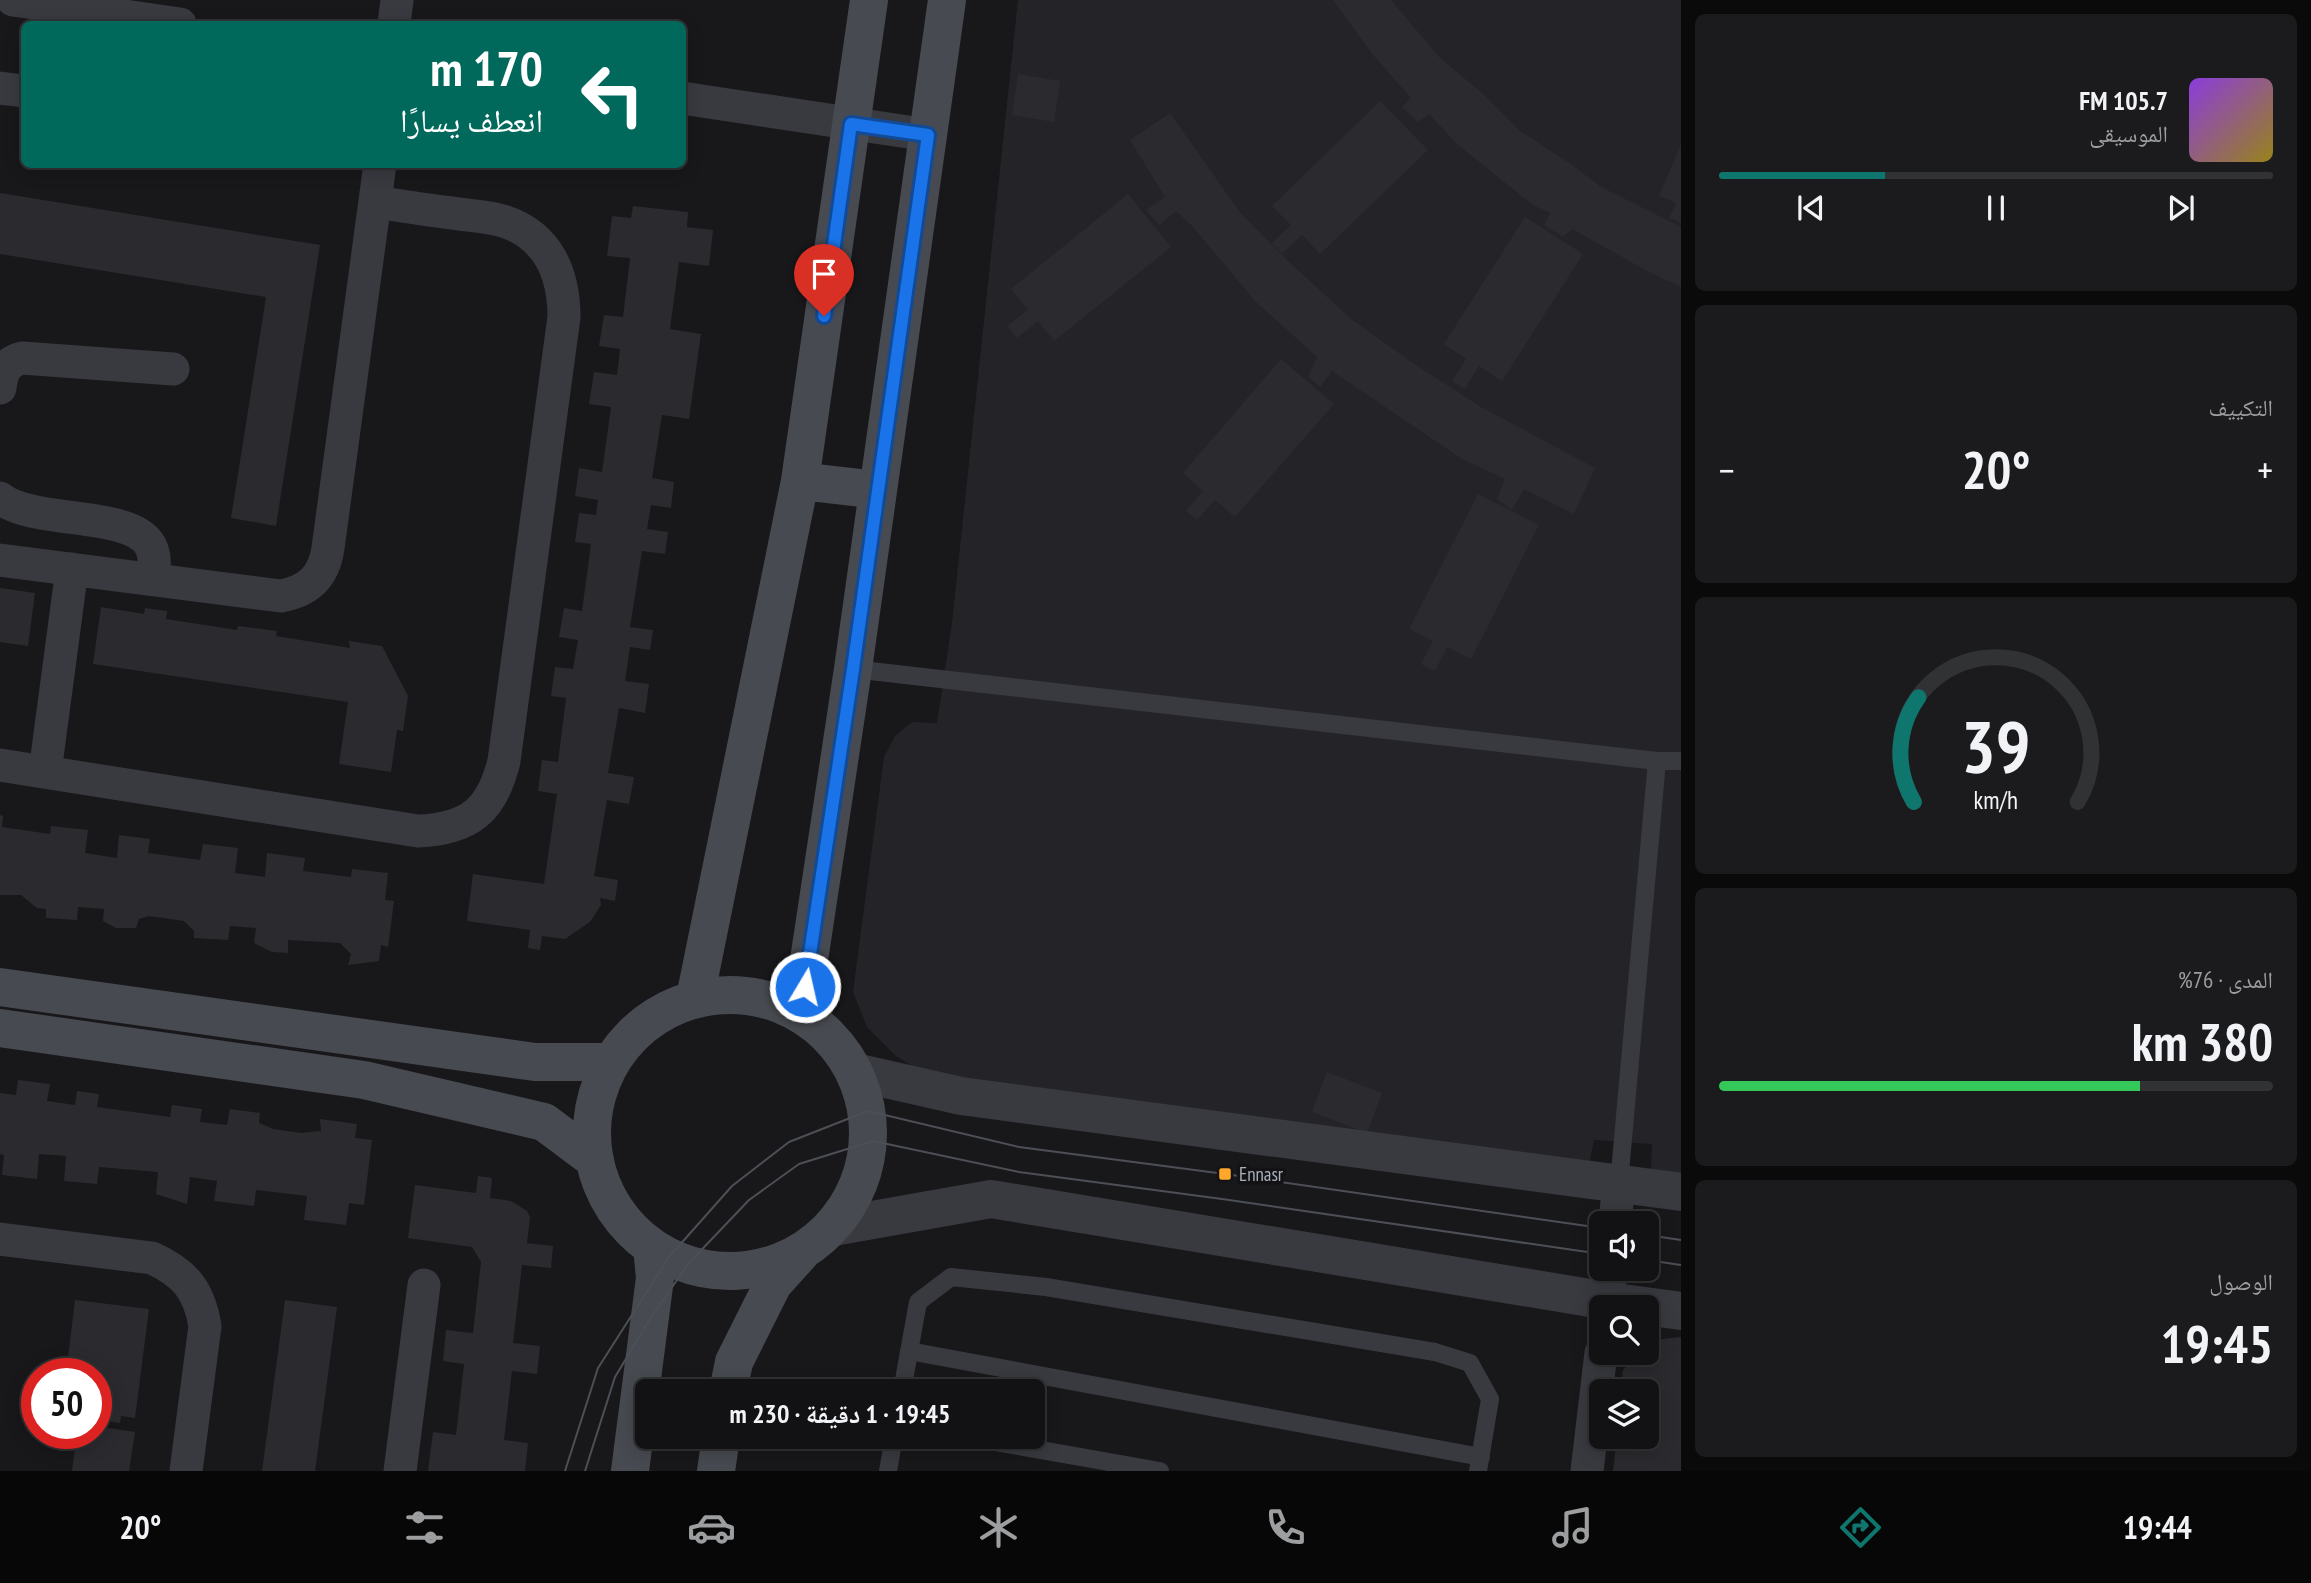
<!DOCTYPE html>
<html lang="ar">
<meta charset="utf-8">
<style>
body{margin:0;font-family:"PT Sans Narrow","Noto Naskh Arabic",sans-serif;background:#1b1b1d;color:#f1f3f6;direction:rtl;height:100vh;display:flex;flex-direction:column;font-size:26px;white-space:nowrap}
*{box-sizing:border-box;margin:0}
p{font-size:23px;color:#9c9ea0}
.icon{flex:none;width:38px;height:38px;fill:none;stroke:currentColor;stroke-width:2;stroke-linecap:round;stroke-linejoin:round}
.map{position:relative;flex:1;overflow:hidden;direction:ltr}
.panel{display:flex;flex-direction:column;gap:14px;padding:14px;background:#0a0a0b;width:630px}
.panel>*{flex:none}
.top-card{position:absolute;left:21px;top:21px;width:665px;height:147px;border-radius:10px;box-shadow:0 4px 18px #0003,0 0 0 2px #313234;direction:rtl;background:#00695c;color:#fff;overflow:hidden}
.buttons{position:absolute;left:1589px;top:1211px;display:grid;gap:14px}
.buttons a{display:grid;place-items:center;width:70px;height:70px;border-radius:10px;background:#121214;box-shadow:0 4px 18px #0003,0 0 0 2px #313234;font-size:35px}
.speed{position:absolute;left:21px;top:1358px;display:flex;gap:14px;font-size:35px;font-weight:700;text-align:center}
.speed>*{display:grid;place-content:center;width:91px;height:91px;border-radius:50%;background:#121214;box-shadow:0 4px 18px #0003,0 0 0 2px #313234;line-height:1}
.speed .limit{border:10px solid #d22;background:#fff;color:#111}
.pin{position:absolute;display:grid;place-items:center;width:60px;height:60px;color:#fff;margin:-72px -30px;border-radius:50% 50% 50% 0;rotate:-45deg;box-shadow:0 0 7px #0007}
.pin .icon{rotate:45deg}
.me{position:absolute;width:77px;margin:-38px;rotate:9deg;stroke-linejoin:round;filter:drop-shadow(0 0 5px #0008)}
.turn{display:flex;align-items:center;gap:24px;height:147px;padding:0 28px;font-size:32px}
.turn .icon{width:91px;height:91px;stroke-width:2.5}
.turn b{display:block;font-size:49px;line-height:60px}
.big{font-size:52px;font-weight:700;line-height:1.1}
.panel .widget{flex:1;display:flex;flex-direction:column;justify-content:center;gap:10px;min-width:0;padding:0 24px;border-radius:10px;background:#1b1b1d}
.panel .dial{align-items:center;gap:0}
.dial svg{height:182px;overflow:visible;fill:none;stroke:#313234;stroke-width:7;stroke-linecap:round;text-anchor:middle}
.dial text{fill:#f1f3f6;stroke:none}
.song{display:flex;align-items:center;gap:21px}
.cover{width:84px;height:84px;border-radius:10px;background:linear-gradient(135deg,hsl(270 70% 55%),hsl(50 70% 35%))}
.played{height:7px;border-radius:4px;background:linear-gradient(90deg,#0f766e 30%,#313234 30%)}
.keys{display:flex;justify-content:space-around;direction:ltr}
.heat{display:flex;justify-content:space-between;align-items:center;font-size:38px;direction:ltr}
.charge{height:10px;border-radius:5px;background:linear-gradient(90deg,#34c759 76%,#313234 0)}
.trip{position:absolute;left:635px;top:1379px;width:410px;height:70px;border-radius:10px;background:#121214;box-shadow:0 4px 18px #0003,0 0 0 2px #313234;font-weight:700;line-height:70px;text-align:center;direction:rtl}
.tab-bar{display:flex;height:112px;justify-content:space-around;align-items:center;background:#070708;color:#9c9ea0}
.tab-bar .icon{width:49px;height:49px}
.tab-bar .current{color:#0f766e}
.tab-bar b{font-size:32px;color:#f1f3f6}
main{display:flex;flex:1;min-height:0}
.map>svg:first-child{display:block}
.built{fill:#242428}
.building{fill:#2b2b2f}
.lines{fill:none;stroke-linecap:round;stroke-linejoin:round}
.service{stroke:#393a40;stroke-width:18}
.minor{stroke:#393a40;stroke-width:33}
.tertiary{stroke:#393a40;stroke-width:38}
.secondary{stroke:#474a50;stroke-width:38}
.tram{stroke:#4c4f55;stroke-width:2}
.route-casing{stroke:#114b97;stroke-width:18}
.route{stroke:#1a73e8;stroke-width:12}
.poi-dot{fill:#ffa82c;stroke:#131316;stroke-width:2.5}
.labels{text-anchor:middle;stroke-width:7;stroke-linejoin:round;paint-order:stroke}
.poi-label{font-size:19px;fill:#a9b0bb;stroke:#131316;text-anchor:start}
</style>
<main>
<section class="panel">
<div class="widget">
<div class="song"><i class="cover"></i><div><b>105.7 FM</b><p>الموسيقى</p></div></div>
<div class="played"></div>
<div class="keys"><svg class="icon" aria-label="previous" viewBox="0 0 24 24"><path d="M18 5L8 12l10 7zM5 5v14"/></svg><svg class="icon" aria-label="pause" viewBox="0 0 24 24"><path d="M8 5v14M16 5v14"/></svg><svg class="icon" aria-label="next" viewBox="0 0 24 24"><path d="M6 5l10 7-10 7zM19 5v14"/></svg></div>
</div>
<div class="widget"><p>التكييف</p>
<div class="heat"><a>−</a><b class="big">20°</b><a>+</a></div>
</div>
<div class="widget dial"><svg viewBox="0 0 100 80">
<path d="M14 69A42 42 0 1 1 86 69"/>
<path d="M14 69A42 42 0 0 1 16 23" stroke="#0f766e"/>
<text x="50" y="56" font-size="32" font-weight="700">39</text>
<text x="50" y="72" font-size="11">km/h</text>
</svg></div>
<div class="widget"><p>المدى · 76%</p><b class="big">380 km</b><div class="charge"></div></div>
<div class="widget"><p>الوصول</p><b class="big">19:45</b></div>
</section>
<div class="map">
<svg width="1681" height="1471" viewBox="0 0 1681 1471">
<rect width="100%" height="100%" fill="#18181b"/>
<!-- built -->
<path class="built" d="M 1018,0 L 1681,0 L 1681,1183 L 1651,1169 L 1652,1144 L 1594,1140 L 1589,1164 L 929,1076 L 896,1056 L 867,1027 L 853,992 L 884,757 L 895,736 L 912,722 L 937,723 L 952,623 Z"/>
<!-- building -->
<path class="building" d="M 1333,0 L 1391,0 L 1440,58 L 1481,92 L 1520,131 L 1571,164 L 1601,187 L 1681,227 L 1681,287 L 1649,272 L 1572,229 L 1563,237 L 1544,225 L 1550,213 L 1533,205 L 1457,144 L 1429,114 L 1418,122 L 1402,107 L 1411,98 L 1373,55 Z
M 1018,74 L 1060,81 L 1054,122 L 1012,115 Z
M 1380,101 L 1428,150 L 1320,254 L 1302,235 L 1282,254 L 1272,243 L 1291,225 L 1272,206 Z
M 1170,113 L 1239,211 L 1288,261 L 1351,319 L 1413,363 L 1481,407 L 1595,468 L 1574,514 L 1524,489 L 1512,510 L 1497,499 L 1505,479 L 1462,459 L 1332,371 L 1320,387 L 1308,377 L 1317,357 L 1256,302 L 1193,227 L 1176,211 L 1159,225 L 1146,210 L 1165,197 L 1130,140 Z
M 1681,144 L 1681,223 L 1669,218 L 1676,203 L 1659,196 Z
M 0,193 L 320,245 L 276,526 L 231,518 L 266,297 L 0,254 Z
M 1128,194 L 1171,247 L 1054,341 L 1038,321 L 1017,338 L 1007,326 L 1028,310 L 1011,289 Z
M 633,206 L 688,212 L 687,227 L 713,230 L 709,266 L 679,262 L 670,329 L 701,334 L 689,419 L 662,415 L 652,478 L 674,482 L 671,508 L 651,505 L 647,529 L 668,532 L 665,554 L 642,551 L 630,627 L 653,630 L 650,650 L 630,647 L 625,681 L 649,684 L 645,713 L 619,708 L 608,773 L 634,777 L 629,804 L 607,800 L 594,876 L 618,880 L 615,901 L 600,898 L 601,905 L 590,922 L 565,939 L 542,936 L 540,950 L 528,948 L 530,930 L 467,921 L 473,874 L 544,884 L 557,794 L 538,791 L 542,760 L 558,762 L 566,698 L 551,696 L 555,667 L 573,669 L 578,640 L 559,637 L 564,608 L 582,611 L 591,544 L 575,542 L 579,513 L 596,515 L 598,500 L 575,496 L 579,468 L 602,472 L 611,407 L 589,404 L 594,372 L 617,375 L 620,349 L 599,346 L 604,315 L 623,317 L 630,258 L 607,256 L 612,216 L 631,218 Z
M 1525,217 L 1583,254 L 1502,381 L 1479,366 L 1465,389 L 1452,381 L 1466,359 L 1444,344 Z
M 1281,359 L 1334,404 L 1235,517 L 1215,500 L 1197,520 L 1186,511 L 1203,491 L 1183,473 Z
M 1478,494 L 1539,525 L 1471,659 L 1447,647 L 1435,671 L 1421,664 L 1433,641 L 1409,629 Z
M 0,588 L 35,593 L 28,646 L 0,642 Z
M 101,607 L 144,614 L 145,608 L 167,611 L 166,619 L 237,630 L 238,626 L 277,631 L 276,636 L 350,648 L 349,641 L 382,646 L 408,696 L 403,731 L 397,730 L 391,772 L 339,764 L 348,702 L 93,664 Z
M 0,815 L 3,816 L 2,827 L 50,834 L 51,826 L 88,830 L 85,853 L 117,858 L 119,835 L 150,839 L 148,853 L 200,860 L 203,844 L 238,848 L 235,873 L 265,877 L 267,853 L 305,858 L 303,871 L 351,877 L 352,869 L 388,873 L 385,900 L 394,901 L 388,947 L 381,945 L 379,961 L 348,965 L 351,954 L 340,943 L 288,940 L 288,953 L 272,952 L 254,943 L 256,928 L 230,926 L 228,940 L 194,938 L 194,931 L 184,921 L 149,916 L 139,919 L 136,928 L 116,928 L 103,921 L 104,909 L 78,907 L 77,920 L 46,918 L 46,909 L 37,908 L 21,895 L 0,895 Z
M 1327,1072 L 1382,1093 L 1367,1133 L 1312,1112 Z
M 18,1080 L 50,1084 L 47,1101 L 75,1105 L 77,1091 L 99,1094 L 97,1107 L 170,1117 L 172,1105 L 202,1109 L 200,1122 L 227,1125 L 230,1109 L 260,1113 L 259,1123 L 273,1129 L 301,1133 L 321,1131 L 320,1119 L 357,1124 L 355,1138 L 372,1140 L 364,1205 L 349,1203 L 346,1225 L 304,1220 L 307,1196 L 256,1190 L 254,1206 L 214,1201 L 217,1181 L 190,1177 L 187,1204 L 156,1194 L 158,1172 L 99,1167 L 97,1184 L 64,1181 L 66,1156 L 39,1154 L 37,1179 L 2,1175 L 4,1155 L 0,1154 L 0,1093 L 16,1095 Z
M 478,1176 L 492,1178 L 490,1198 L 511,1201 L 527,1211 L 530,1217 L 527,1243 L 553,1246 L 551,1268 L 522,1265 L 513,1343 L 540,1346 L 537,1374 L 512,1371 L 504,1440 L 528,1443 L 525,1471 L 428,1471 L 433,1432 L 456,1435 L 464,1364 L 443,1361 L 446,1330 L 473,1333 L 481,1262 L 472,1247 L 408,1238 L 415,1185 L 476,1193 Z
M 75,1300 L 149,1309 L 135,1418 L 121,1416 L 120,1423 L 96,1419 L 96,1374 L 66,1374 Z
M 285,1300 L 337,1307 L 315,1471 L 262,1471 Z
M 1681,1337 L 1681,1471 L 1613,1471 L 1617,1437 L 1647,1437 L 1647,1391 L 1621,1391 L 1623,1370 L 1640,1353 L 1647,1353 L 1647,1346 L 1654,1340 Z
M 96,1426 L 135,1432 L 129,1471 L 72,1471 L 77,1433 L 96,1433 Z"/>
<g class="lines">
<!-- service -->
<path class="service" d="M 853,669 L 1657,761 L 1681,761
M 1619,1183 L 1657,761
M 909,1351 L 1481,1457
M 902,1391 L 918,1302 L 951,1277 L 1046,1287 L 1435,1352 L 1470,1363 L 1490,1399 L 1478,1471
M 967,1437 L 1160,1471
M 888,1471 L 894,1437"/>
<!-- minor -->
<path class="minor" d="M 13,0 L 180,24
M 394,24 L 397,0
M 0,88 L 24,91
M 682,98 L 928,135
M 0,388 C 2,372 6,362 22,358 L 173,369
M 0,498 C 33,525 134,510 151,547 C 156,557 154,569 153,579
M 0,560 L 281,596 C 309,591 324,576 328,548 L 380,164
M 0,765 L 418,831 C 470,829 492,810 504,761 L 564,317 C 564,275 549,237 506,222 C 489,216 469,216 452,213 C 427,210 401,206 376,202
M 45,772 L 72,569
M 1615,1223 L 1619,1183
M 0,1239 L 152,1258 C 185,1273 199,1290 205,1326 L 186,1471
M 1607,1307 L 1611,1269
M 400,1471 L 424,1285
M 1587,1471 L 1601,1353"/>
<!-- tertiary -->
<path class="tertiary" d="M 855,1072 L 961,1096 L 1681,1192
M 833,1227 L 991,1199 L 1608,1301 L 1681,1311"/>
<!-- secondary -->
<path class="secondary" d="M 800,481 L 878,490
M 0,987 L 535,1062 L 610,1062
M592 1133a138 138 0 1 1 276 0a138 138 0 1 1-276 0Z
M 695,998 L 800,481 L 869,0
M 801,1013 L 853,669 L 947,0
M 0,1028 L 364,1080 L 544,1122 L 595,1160
M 728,1391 L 734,1362 L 773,1284 L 801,1253
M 630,1471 L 655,1278 L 652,1247
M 716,1471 L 721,1437"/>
<!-- tram -->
<path class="tram" d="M 1647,1235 L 1681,1240
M 1647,1260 L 1681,1265
M 565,1471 L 598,1368 L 669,1257 L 732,1186 L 789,1142 L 868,1111 L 1019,1147 L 1225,1174 L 1601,1228
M 585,1471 L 615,1377 L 650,1319 L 688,1264 L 749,1200 L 799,1164 L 873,1141 L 1019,1172 L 1222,1199 L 1601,1254"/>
</g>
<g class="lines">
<!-- route casing -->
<g class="route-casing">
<path id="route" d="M 805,987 L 853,669 L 928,135 L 851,124 L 824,316"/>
</g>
<!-- route -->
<use href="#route" class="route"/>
</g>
<!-- markers -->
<rect class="poi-dot" x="1218" y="1167" width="14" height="14" rx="3.5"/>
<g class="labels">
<!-- poi labels -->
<g class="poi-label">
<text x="1239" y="1181">Ennasr</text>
</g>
</g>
</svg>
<div class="buttons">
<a><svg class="icon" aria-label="sound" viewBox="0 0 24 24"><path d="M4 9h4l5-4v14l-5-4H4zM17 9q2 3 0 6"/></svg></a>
<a><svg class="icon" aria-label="search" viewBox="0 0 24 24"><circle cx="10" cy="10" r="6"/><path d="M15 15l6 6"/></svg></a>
<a><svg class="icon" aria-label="layers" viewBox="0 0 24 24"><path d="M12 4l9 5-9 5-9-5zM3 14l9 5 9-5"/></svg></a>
</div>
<div class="speed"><div class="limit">50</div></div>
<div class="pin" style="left:824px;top:316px;background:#d93025"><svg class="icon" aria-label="arrive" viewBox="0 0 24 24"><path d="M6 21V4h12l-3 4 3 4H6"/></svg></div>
<svg class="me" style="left:805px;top:987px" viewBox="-20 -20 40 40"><circle r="17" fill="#1a73e8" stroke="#fff" stroke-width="3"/><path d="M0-11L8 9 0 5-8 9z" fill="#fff"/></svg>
<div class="trip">19:45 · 1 دقيقة · 230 m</div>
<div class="top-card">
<div class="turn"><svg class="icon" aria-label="left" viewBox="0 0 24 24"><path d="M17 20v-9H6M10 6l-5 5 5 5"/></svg><div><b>170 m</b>انعطف يسارًا</div></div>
</div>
</div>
</main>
<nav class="tab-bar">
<b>19:44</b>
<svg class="icon current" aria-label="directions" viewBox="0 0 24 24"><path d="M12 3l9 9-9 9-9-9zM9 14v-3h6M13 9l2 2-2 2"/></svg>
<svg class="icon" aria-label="music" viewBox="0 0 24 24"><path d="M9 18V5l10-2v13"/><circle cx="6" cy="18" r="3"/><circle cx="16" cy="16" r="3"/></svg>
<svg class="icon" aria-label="phone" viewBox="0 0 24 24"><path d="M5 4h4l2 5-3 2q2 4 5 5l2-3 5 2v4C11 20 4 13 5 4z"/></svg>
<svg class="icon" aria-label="climate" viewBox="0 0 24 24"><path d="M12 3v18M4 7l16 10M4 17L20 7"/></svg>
<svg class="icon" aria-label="car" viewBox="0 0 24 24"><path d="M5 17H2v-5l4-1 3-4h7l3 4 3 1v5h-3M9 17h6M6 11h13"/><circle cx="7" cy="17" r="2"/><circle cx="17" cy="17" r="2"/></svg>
<svg class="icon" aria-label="filters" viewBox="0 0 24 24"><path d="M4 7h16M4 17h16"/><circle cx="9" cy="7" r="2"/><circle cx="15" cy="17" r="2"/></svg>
<b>20°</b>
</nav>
